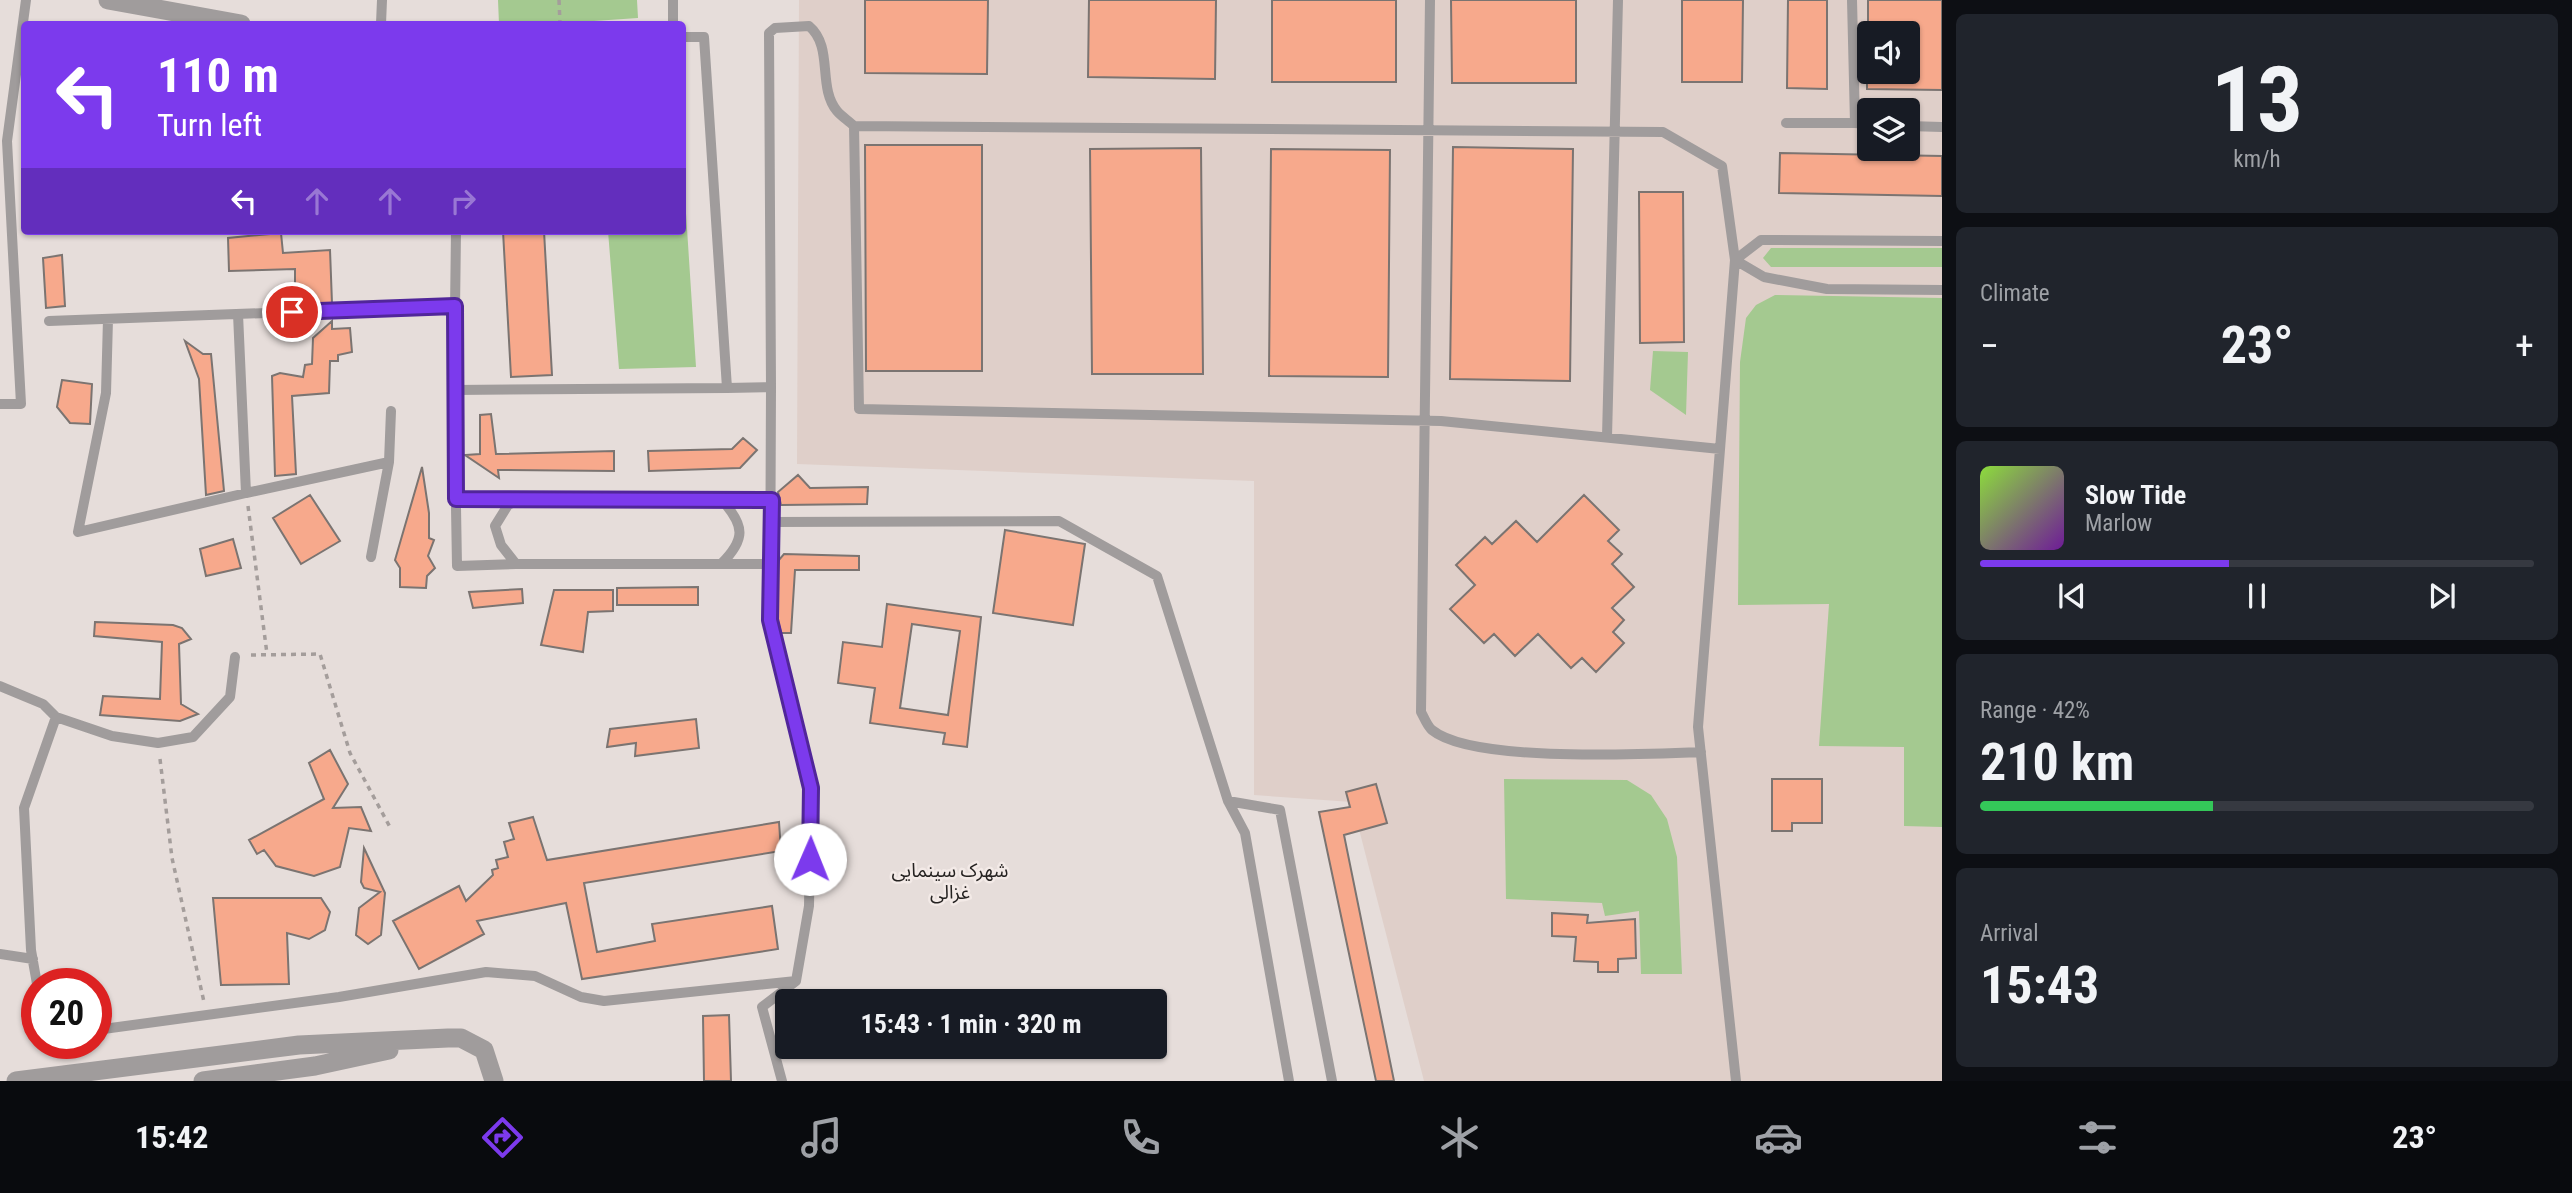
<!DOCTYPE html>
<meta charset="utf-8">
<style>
body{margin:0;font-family:"Roboto Condensed","Noto Sans Arabic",sans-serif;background:#20242c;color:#f1f3f6;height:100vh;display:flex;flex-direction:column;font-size:26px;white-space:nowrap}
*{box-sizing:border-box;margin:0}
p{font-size:23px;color:#9ea1a6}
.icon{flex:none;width:38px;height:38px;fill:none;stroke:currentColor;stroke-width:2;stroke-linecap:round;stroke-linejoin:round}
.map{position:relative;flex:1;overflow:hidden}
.sheet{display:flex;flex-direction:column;gap:14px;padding:14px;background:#0d0f14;width:630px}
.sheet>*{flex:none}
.top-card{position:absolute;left:21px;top:21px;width:665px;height:214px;border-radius:7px;box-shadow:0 2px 5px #0004;background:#7c3aed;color:#fff;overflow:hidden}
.tools{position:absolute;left:1857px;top:21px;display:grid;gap:14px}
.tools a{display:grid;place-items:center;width:63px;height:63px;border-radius:7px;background:#171b24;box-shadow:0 2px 5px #0004;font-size:35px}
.speed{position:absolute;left:21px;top:968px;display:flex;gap:14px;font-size:35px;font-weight:700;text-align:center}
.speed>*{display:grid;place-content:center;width:91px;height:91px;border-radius:50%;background:#171b24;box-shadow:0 2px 5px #0004;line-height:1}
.speed .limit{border:10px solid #d22;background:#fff;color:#111}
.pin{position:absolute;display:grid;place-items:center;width:60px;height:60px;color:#fff;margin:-30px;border:4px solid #fff;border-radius:50%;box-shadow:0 2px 7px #0007}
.me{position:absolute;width:77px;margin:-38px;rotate:1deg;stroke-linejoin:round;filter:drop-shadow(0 0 5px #0008)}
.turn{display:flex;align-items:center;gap:24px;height:147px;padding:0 21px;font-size:32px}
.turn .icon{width:91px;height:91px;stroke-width:2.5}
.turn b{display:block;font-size:49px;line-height:60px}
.lanes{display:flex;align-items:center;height:66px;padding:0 21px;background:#0003;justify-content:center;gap:35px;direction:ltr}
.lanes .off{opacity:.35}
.big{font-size:52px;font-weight:700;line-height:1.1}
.sheet .widget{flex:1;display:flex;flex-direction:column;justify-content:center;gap:10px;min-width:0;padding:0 24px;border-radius:10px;background:#20242c}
.sheet .dial{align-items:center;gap:0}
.dial b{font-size:91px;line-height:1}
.song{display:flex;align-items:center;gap:21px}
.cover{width:84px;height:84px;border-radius:10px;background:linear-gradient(135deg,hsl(90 70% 55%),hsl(280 70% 35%))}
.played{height:7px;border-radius:4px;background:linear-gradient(90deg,#7c3aed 45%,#363941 45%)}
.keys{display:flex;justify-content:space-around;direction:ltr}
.heat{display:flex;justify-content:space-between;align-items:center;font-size:38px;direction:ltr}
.charge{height:10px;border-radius:5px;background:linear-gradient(90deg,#34c759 42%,#363941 0)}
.trip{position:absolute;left:775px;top:989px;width:392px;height:70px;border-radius:7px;background:#171b24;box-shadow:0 2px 5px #0004;font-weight:700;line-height:70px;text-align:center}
.menu{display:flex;height:112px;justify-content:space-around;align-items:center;background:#090b0e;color:#9ea1a6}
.menu .icon{width:49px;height:49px}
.menu .selected{color:#7c3aed}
.menu b{font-size:32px;color:#f1f3f6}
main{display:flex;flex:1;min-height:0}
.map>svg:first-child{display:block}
.built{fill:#dfcfc9;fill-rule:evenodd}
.green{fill:#a4c990}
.building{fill:#f7a98c;stroke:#7b7471;stroke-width:2;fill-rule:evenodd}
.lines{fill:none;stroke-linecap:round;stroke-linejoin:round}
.path{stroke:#a49d9b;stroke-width:3.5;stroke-dasharray:5 5;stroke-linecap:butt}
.lane{stroke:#a09c9c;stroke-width:10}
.street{stroke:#a09c9c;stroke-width:19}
.route-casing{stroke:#51269a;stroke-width:18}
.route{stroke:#7c3aed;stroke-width:12}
.labels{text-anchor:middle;stroke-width:5;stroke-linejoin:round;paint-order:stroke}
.neighbourhood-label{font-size:19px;fill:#252221;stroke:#f3eae7}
</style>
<main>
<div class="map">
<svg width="1942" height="1081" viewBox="0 0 1942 1081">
<rect width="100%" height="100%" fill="#e6ddda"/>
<!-- built -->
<path class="built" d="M 799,0 L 1942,0 L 1942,1081 L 1424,1081 L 1352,802 L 1254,795 L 1254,481 L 797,464 ZM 1869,33 L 1908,33 L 1908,72 L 1869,72 ZM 1869,110 L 1908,110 L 1908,149 L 1869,149 Z"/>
<!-- green -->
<path class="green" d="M 498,0 L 637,0 L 638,18 L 550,24 L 499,24 Z
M 683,167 L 696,367 L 619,369 L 608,231 L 682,231 Z
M 1771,248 L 1942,248 L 1942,267 L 1771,267 L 1763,258 Z
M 1775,295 L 1942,298 L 1942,827 L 1904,826 L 1904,747 L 1819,746 L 1829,604 L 1738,605 L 1740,362 L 1746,318 L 1756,305 Z
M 1653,351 L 1688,352 L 1686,415 L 1650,390 Z
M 1504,779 L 1627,780 L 1651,795 L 1667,819 L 1677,857 L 1682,974 L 1641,974 L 1639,911 L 1605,916 L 1602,903 L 1506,899 Z"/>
<!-- building -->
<path class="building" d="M 865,0 L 988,0 L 987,74 L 865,73 Z
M 1089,0 L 1216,0 L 1215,79 L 1088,77 Z
M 1272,0 L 1396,0 L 1396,82 L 1272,82 Z
M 1451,0 L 1576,0 L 1576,83 L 1452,83 Z
M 1682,0 L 1743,0 L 1742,82 L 1682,82 Z
M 1788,0 L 1827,0 L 1827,89 L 1787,88 Z
M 1868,0 L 1942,0 L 1942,90 L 1867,89 L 1867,72 L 1908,72 L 1908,33 L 1868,33 Z
M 865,145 L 982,145 L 982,371 L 866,371 Z
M 1453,147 L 1573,149 L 1570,381 L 1450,379 Z
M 1201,148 L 1203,374 L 1092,374 L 1090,149 Z
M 1271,149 L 1390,150 L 1388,377 L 1269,376 Z
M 1780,153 L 1942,156 L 1942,196 L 1779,193 Z
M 1639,192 L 1683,192 L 1684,342 L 1640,343 Z
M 503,231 L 544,231 L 552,375 L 511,377 Z
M 281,233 L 283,253 L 330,250 L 332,303 L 300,304 L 295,301 L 295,269 L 229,271 L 228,238 Z
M 62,255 L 65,306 L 46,308 L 43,258 Z
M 332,321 L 332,329 L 350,328 L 352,352 L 338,355 L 338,361 L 330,361 L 329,393 L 292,396 L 296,474 L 275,476 L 272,376 L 280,373 L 303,377 L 305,365 L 312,364 L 313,338 Z
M 185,341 L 203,354 L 211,354 L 224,491 L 206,495 L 199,379 Z
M 62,380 L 92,384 L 90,424 L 70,423 L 57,407 Z
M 491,414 L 496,454 L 614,451 L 614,471 L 498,470 L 499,478 L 465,455 L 480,454 L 480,415 Z
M 743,438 L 757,450 L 740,468 L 649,471 L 648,451 L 732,449 Z
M 422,467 L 429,513 L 429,538 L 434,540 L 428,556 L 435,568 L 427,576 L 426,588 L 400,587 L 400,568 L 395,560 Z
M 798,475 L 810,488 L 868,487 L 867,504 L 781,505 L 778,492 Z
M 310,495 L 340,541 L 301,564 L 273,518 Z
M 1584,495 L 1619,530 L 1608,541 L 1622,554 L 1612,564 L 1634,587 L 1612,608 L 1624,620 L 1613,632 L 1624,643 L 1596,672 L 1582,658 L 1571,668 L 1538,634 L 1515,656 L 1494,634 L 1484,643 L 1450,609 L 1475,585 L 1456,565 L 1485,537 L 1492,544 L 1516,521 L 1537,542 Z
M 1005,530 L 1085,544 L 1073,625 L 993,613 Z
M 233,539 L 241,568 L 206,576 L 200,549 Z
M 784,554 L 859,556 L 859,570 L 795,570 L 791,633 L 781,633 L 778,621 L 778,561 Z
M 698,587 L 698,605 L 617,605 L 617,588 Z
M 522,589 L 523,603 L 473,608 L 469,592 Z
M 554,590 L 613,590 L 613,611 L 588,612 L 583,652 L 541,645 Z
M 887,604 L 981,617 L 967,747 L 943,744 L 945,733 L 870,723 L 875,688 L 838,683 L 843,642 L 882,647 ZM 912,624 L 960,631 L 948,715 L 900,708 Z
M 95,622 L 173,625 L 182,628 L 191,639 L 179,644 L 181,704 L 198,714 L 180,721 L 100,715 L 103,696 L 160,699 L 162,642 L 94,636 Z
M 696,719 L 699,748 L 635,756 L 636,743 L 607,747 L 610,729 Z
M 330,750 L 348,784 L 333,808 L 361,807 L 371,831 L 349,828 L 340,867 L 314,876 L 276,866 L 264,850 L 257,854 L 249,840 L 324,799 L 309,763 Z
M 1772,779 L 1822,779 L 1822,823 L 1792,823 L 1792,831 L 1772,831 Z
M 1376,784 L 1387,823 L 1344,835 L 1394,1081 L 1376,1081 L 1319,812 L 1350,807 L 1346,792 Z
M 533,817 L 547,860 L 779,822 L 781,851 L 584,883 L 597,952 L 655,941 L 652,924 L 772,906 L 778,949 L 582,979 L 566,903 L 477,921 L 484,934 L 419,969 L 393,921 L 459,886 L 466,901 L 493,875 L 492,870 L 498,868 L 496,860 L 508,857 L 504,842 L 514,839 L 509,823 Z
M 364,848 L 385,893 L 381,935 L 368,944 L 356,935 L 359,908 L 380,892 L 364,888 L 361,882 Z
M 213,898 L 321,898 L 330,912 L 325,930 L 309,939 L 287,933 L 289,984 L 221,985 Z
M 1552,913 L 1588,915 L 1587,923 L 1635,919 L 1636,958 L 1618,959 L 1618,972 L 1598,972 L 1598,962 L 1574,961 L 1576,937 L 1552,936 Z
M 729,1015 L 731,1081 L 704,1081 L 703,1016 Z"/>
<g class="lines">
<!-- path -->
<path class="path" d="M 559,0 L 560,24
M 248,506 L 267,654
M 251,655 L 320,654 L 350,753 L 391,829
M 160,759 L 172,858 L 204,1002"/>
<!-- lane -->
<path class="lane" d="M 1430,0 L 1421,712 C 1424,717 1427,726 1432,730 C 1472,763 1645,754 1701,752
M 1852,0 L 1855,123 L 1869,124
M 381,24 L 382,0
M 673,24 L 673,0
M 1786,123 L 1855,123
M 1908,126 L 1942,127
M 456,231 L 454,390 L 727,388 L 704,37 L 682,37
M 1942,241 L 1761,240 L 1735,260 L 1764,277 L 1827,289 L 1942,290
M 238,314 L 246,493 L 389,462 L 371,557
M 108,319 L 106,393 L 78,532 L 246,493
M 49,321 L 455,306
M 771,387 L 769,33 L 775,28 L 809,26 C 834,47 817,87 837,111 C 841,116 849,121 854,126
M 727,388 L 771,387 L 770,620 L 811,788 L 809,906 L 796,981 L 762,1007 L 782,1081
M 454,390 L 457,566 L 516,564
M 0,404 L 21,404 L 7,141 L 26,0
M 1607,437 L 1618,0
M 1720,449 L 1441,421 L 859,409 L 854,126 L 1663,132 L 1722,166 L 1735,260 L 1698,727 L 1736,1081
M 389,462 L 391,411
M 456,499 L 520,498
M 722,500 L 772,500
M 772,522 L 1059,521 L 1157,576 L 1228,801 L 1245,833 L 1289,1081
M 721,564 C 746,539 745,526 722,500 L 521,498 L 508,505 L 495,526 L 501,545 L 516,564 L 771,564
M 0,686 L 43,704 L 56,717
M 1228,801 L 1280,810 L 1332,1081
M 0,954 L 33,959
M 37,984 L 31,950 L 24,808 L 56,717 L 112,736 L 158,743 L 193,737 L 230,697 L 235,657
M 96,1030 L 339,997 L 486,972 L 535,976 L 581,997 L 604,1001 L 796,981"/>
<!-- street -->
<path class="street" d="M 108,0 L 241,24
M 16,1081 L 299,1045 L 448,1038 L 461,1038 L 484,1050 L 494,1081
M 203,1081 L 315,1066 L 389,1050"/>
</g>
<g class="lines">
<!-- route casing -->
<g class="route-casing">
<path id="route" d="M 292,312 L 455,306 L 456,499 L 772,500 L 770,620 L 811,788 L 810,859"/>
</g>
<!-- route -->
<use href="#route" class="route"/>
</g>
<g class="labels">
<!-- neighbourhood labels -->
<g class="neighbourhood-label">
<text x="950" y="877">شهرک سینمایی<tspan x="950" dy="22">غزالی</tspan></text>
</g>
</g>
</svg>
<div class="tools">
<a><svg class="icon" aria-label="sound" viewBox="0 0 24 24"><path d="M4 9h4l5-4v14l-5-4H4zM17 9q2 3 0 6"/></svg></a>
<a><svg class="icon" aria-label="layers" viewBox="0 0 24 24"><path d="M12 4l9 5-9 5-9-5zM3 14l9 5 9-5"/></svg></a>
</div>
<div class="speed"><div class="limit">20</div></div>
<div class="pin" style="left:292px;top:312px;background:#d93025"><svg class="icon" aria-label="arrive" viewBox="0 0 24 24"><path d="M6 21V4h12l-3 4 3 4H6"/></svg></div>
<svg class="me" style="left:810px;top:859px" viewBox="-20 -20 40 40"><circle r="19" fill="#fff"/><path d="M0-13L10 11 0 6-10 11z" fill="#7c3aed"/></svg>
<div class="trip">15:43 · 1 min · 320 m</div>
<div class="top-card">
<div class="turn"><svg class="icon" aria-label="left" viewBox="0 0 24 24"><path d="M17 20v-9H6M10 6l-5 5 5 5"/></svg><div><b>110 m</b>Turn left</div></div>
<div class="lanes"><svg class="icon" aria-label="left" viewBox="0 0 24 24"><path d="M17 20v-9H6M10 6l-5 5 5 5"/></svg><svg class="icon off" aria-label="ahead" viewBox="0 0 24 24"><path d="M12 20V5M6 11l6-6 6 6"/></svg><svg class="icon off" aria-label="ahead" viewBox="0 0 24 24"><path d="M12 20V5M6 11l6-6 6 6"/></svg><svg class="icon off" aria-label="right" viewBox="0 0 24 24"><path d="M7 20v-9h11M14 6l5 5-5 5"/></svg></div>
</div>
</div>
<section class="sheet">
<div class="widget dial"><b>13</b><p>km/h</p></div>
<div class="widget"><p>Climate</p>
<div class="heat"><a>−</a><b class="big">23°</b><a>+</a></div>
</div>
<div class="widget">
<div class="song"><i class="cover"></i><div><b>Slow Tide</b><p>Marlow</p></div></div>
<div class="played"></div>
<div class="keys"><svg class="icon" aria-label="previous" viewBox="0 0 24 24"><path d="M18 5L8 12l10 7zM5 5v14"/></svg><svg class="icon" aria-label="pause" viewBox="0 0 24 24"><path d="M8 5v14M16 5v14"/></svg><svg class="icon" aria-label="next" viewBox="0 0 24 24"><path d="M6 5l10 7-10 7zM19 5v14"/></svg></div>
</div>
<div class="widget"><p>Range · 42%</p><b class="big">210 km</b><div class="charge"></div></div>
<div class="widget"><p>Arrival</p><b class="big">15:43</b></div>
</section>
</main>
<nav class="menu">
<b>15:42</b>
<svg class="icon selected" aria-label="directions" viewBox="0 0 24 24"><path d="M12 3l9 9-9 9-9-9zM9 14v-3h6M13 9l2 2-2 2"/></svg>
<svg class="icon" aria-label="music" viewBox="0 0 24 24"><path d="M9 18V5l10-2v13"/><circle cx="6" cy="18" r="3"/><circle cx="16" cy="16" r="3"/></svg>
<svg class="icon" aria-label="phone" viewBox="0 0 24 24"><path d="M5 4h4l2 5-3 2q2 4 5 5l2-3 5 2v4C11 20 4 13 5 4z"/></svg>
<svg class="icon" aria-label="climate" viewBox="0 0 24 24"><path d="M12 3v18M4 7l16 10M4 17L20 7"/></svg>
<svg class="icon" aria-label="car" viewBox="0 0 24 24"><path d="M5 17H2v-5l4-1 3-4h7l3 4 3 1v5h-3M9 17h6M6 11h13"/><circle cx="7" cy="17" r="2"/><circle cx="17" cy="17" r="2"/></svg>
<svg class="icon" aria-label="filters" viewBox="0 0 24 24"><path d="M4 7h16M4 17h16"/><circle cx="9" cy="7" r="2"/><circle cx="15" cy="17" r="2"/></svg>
<b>23°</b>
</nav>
